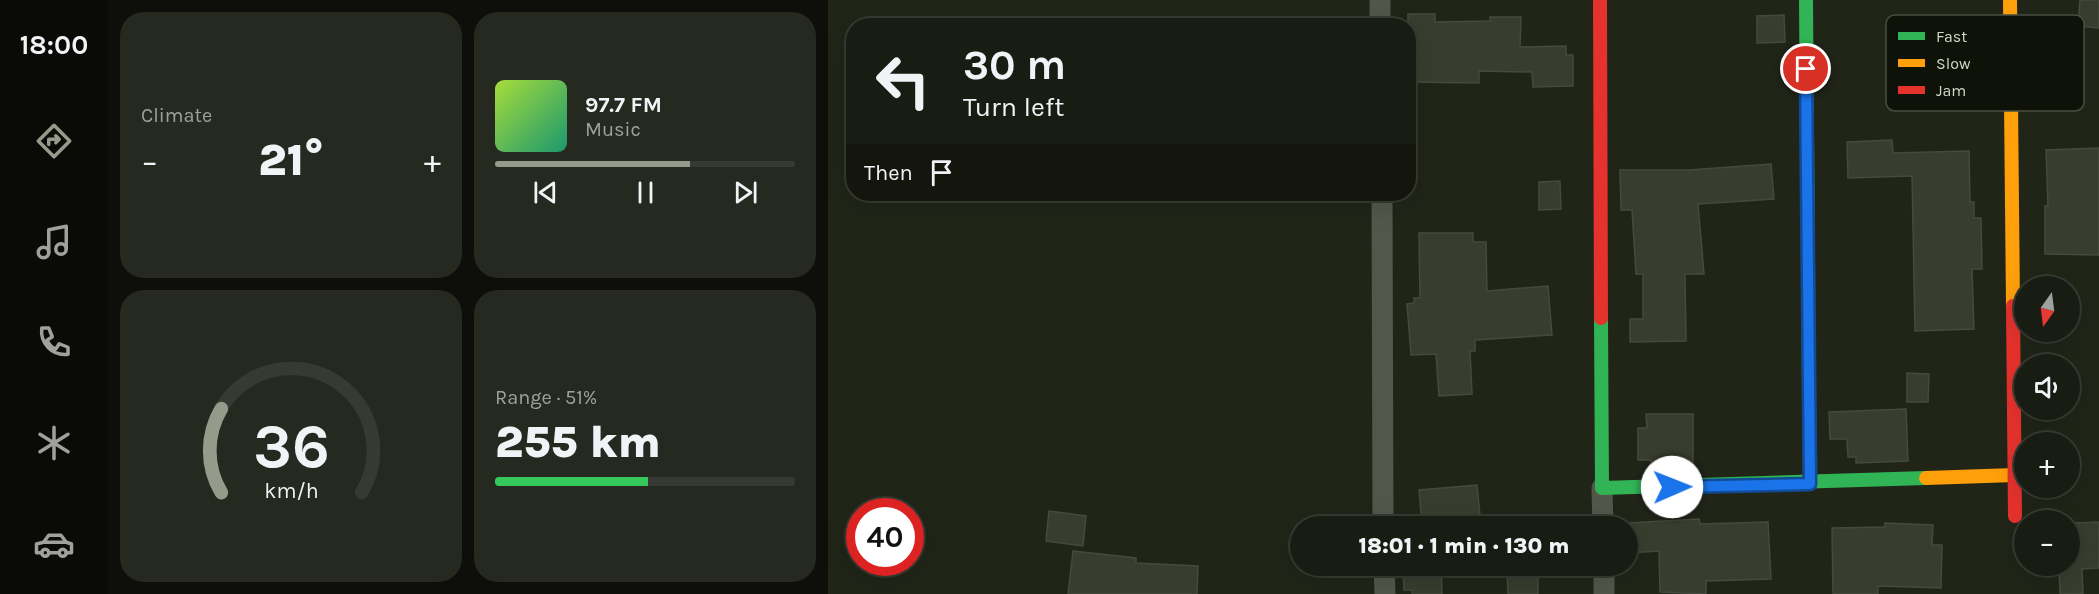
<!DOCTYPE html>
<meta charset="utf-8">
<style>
body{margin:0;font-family:Karla,sans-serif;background:#262920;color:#f1f3f6;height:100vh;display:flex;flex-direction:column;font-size:22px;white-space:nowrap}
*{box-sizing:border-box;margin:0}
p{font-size:20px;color:#9fa19f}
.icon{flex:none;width:33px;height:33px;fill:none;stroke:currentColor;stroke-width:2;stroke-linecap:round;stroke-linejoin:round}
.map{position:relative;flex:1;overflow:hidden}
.panel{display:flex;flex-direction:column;gap:12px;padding:12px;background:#0e0f0a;width:720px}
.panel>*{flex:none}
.hud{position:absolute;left:18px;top:18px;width:570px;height:183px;border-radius:24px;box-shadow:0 6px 24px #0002,0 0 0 2px #373a32;background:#191c12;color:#f1f3f6;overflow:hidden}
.needle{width:39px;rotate:194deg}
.controls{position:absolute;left:1186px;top:276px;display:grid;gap:12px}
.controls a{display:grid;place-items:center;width:66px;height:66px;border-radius:50%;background:#191c12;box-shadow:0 6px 24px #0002,0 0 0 2px #373a32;font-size:30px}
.speed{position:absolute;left:18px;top:498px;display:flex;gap:12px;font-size:30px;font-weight:700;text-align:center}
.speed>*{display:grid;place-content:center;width:78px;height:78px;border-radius:50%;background:#191c12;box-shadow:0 6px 24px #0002,0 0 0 2px #373a32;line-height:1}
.speed .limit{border:9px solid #d22;background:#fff;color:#111}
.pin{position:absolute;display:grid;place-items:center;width:51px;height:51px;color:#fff;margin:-26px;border:3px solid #fff;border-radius:50%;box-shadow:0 2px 6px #0007}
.me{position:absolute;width:66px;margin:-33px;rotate:89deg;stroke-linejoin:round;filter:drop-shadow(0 0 4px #0008)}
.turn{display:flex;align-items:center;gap:21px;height:126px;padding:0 18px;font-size:27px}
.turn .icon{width:78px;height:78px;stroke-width:2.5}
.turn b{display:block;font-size:42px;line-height:51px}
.then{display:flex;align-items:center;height:57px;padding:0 18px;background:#0003;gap:12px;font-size:22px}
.big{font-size:45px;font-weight:800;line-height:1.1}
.panel .card{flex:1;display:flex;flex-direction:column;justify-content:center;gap:9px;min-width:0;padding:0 21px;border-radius:24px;background:#262920}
.panel .dial{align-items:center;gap:0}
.dial svg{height:156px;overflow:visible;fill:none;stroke:#373a32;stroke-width:7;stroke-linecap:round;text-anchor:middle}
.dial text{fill:#f1f3f6;stroke:none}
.song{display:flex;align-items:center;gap:18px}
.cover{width:72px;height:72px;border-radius:9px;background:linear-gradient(135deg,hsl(80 70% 55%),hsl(160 70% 35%))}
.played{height:6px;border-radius:3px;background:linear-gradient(90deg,#959a8b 65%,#373a32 65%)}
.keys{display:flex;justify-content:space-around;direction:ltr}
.heat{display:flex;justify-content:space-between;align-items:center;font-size:33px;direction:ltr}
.charge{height:9px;border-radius:4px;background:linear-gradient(90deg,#34c759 51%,#373a32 0)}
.panel .tiles{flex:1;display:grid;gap:12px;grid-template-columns:repeat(2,1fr)}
.trip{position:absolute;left:462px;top:516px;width:348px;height:60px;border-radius:30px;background:#191c12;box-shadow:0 6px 24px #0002,0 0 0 2px #373a32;font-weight:800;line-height:60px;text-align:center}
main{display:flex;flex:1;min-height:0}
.tabs{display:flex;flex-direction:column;width:108px;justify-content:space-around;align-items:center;background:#0a0b07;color:#9fa19f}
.tabs .icon{width:42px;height:42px}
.tabs .active{color:#959a8b}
.tabs b{font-size:27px;color:#f1f3f6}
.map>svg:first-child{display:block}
.building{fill:#383d2e;stroke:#464a3e;stroke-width:1.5}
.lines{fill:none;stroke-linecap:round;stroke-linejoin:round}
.street{stroke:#53574b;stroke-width:21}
.fast{stroke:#30b455;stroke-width:14}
.slow{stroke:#ff9f0a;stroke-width:14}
.jam{stroke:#e5322d;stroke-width:14}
.route-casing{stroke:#114b97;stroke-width:15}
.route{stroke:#1a73e8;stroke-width:10}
.key{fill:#0e1208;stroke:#494e42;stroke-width:1.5}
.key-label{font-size:16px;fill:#d3d9c9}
</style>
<main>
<nav class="tabs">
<b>18:00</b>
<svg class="icon active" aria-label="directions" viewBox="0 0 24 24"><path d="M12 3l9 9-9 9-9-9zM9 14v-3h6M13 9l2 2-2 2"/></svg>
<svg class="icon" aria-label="music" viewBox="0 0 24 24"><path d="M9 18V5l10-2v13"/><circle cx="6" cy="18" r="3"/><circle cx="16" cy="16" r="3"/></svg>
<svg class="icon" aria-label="phone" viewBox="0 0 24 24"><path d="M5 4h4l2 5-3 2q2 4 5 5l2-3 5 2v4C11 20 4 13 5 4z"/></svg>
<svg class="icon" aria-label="climate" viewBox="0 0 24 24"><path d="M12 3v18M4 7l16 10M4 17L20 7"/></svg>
<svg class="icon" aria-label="car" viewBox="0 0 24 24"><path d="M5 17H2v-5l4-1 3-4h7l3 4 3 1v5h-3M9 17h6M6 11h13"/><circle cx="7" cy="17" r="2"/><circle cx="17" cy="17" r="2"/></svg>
</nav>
<section class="panel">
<div class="tiles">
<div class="card"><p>Climate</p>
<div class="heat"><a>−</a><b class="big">21°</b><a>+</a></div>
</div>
<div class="card">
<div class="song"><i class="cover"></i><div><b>97.7 FM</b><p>Music</p></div></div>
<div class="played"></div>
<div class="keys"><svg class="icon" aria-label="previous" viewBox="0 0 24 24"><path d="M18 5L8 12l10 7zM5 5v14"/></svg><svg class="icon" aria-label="pause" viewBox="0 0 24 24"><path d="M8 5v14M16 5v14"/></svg><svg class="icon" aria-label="next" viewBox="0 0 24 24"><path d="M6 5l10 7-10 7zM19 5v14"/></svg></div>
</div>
<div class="card dial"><svg viewBox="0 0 100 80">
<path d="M14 69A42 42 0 1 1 86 69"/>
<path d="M14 69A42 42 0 0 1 14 26" stroke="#959a8b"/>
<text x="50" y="56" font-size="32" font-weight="700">36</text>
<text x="50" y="72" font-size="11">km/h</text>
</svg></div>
<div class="card"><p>Range · 51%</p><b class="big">255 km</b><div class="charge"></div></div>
</div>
</section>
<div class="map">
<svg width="1271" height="594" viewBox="0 0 1271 594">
<rect width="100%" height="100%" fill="#212518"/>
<!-- building -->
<path class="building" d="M 1252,0 L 1271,0 L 1271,28 L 1250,26 Z
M 580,14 L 607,14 L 607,22 L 662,21 L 662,17 L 693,17 L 692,47 L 738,46 L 738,55 L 745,55 L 745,86 L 705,87 L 704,72 L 651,71 L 651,83 L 580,82 Z
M 956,15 L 957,42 L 929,43 L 929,16 Z
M 1064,140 L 1065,153 L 1141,151 L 1142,202 L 1146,202 L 1146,218 L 1153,218 L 1154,269 L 1144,269 L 1146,329 L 1087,331 L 1084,176 L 1020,178 L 1019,142 Z
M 1271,148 L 1271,255 L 1217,254 L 1217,206 L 1220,206 L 1218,150 Z
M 943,164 L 946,199 L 870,204 L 876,274 L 857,274 L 858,341 L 802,342 L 802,319 L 815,319 L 815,274 L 808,274 L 804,210 L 793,210 L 792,170 L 861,170 Z
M 732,181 L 733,209 L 711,210 L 711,182 Z
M 591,233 L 645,233 L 645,242 L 658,242 L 659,291 L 720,286 L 724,335 L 647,340 L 647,351 L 642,351 L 644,394 L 611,396 L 608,354 L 583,355 L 579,304 L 586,303 L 586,298 L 592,298 Z
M 1079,373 L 1101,374 L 1100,402 L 1079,402 Z
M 1078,409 L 1080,461 L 1028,463 L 1028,457 L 1020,457 L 1019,439 L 1002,439 L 1001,412 Z
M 818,414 L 865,414 L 865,468 L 823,469 L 823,460 L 810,460 L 810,428 L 819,428 Z
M 649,485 L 653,526 L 594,526 L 591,490 Z
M 221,511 L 258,516 L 255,546 L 218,541 Z
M 871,519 L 872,524 L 940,522 L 943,579 L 878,581 L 878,594 L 832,592 L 831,551 L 800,553 L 800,523 Z
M 1271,522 L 1271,568 L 1254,569 L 1255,594 L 1232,594 L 1231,566 L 1242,566 L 1242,532 L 1247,531 L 1246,523 Z
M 1057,523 L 1105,525 L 1104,545 L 1114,545 L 1113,588 L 1050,586 L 1050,594 L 1005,594 L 1004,528 L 1057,527 Z
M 245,551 L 308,558 L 308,563 L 370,566 L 369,594 L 240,594 Z
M 613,566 L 614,594 L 584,594 L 584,590 L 576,590 L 575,567 Z
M 710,569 L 710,594 L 680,594 L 679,570 Z"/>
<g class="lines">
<!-- street -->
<path class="street" d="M 552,0 L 552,26
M 554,194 L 555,526
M 774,488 L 775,526
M 556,566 L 557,594
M 776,566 L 776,594"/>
<!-- fast -->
<path class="fast" d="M 978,0 L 981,391
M 773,318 L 774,488 L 1098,478"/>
<!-- slow -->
<path class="slow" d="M 1182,0 L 1185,306
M 1098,478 L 1187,475"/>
<!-- jam -->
<path class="jam" d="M 772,0 L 773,318
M 1185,306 L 1187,516
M 981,391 L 982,484"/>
</g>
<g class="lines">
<!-- route casing -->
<g class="route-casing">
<path id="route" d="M 844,487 L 982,484 L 978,69"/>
</g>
<!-- route -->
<use href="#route" class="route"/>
</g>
<!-- legend -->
<rect x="1058" y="15" width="198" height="96" rx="9" class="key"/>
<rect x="1070" y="32" width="27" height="8" fill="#30b455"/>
<rect x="1070" y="59" width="27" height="8" fill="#ff9f0a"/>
<rect x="1070" y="86" width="27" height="8" fill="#e5322d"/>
<g class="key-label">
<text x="1108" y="42">Fast</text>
<text x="1108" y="69">Slow</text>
<text x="1108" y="96">Jam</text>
</g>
</svg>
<div class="controls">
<a><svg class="needle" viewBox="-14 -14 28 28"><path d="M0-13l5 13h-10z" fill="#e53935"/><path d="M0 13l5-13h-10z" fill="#9fa19f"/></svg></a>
<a><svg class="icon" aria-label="sound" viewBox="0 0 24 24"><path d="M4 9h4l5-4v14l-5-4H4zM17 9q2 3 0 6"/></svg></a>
<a>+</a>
<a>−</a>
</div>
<div class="speed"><div class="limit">40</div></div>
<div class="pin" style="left:978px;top:69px;background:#d93025"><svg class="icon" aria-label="arrive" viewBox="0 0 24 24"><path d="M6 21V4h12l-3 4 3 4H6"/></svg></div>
<svg class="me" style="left:844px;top:487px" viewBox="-20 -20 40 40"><circle r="19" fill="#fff"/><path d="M0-13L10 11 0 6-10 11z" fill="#1a73e8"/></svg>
<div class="trip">18:01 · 1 min · 130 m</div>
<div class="hud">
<div class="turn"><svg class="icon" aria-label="left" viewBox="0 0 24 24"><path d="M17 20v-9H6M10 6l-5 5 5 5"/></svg><div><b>30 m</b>Turn left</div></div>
<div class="then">Then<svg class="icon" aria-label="arrive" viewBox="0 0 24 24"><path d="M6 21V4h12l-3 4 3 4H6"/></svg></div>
</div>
</div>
</main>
